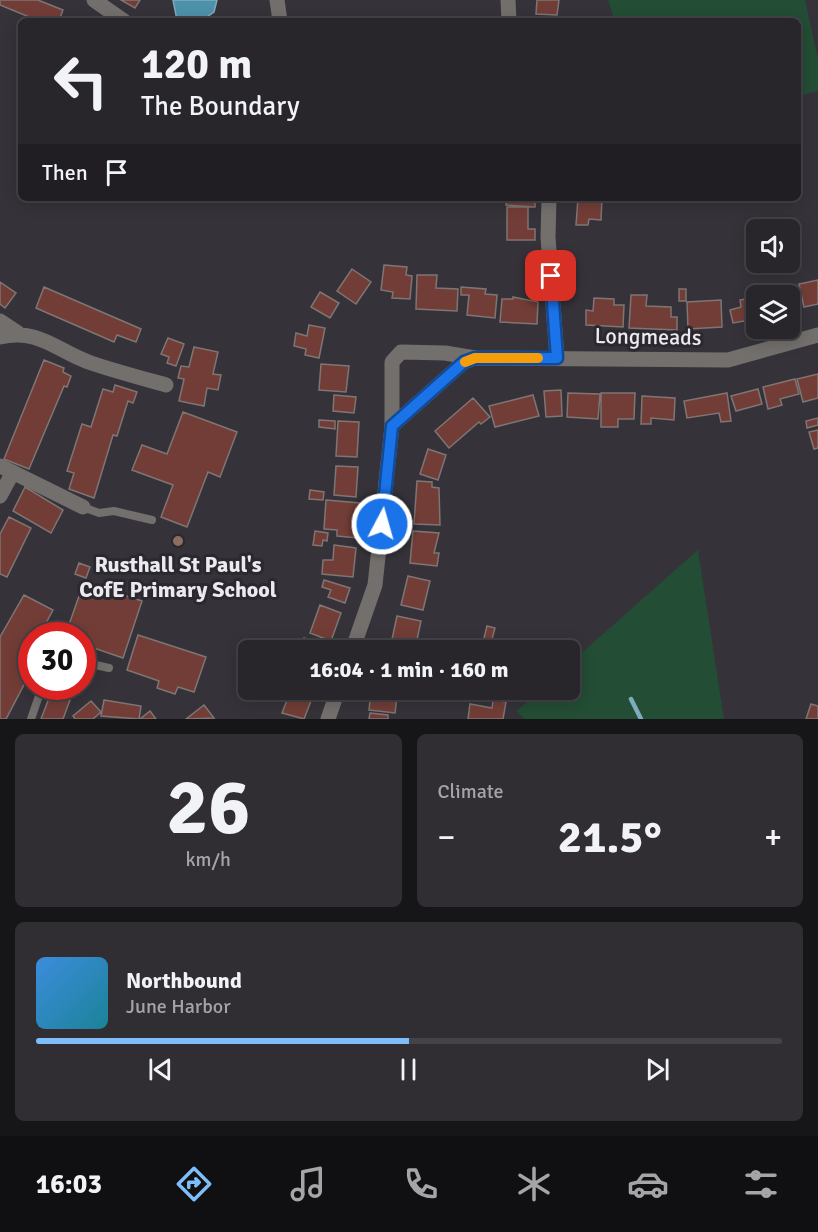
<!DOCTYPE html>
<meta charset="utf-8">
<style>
body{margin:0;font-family:Signika,sans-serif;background:#302e33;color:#f1f3f6;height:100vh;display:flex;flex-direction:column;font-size:22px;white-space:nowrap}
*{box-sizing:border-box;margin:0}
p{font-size:20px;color:#a5a5a9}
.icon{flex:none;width:33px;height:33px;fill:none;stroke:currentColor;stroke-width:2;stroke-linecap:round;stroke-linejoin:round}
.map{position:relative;height:719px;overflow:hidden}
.details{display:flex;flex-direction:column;gap:15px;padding:15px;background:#161518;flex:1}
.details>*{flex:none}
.top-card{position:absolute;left:18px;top:18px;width:783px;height:183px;border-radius:9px;box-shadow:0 3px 15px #0003,0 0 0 2px #444347;background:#28262b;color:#f1f3f6;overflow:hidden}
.tools{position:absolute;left:746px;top:219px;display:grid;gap:12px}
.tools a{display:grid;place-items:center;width:54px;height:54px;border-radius:9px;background:#28262b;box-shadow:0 3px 15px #0003,0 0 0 2px #444347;font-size:30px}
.speed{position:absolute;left:18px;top:622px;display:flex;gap:12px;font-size:30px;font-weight:700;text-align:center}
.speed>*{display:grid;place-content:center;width:78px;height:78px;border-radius:50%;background:#28262b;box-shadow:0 3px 15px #0003,0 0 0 2px #444347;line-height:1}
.speed .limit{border:9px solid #d22;background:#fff;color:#111}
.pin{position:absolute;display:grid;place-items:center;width:51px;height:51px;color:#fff;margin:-26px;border-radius:12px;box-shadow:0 3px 9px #0006}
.me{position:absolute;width:66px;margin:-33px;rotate:6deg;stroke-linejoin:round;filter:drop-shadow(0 0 4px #0008)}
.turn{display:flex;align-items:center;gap:21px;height:126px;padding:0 24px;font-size:27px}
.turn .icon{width:78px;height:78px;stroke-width:2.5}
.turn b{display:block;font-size:42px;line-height:51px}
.then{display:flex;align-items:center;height:57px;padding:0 24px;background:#0003;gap:12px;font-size:22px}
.big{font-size:45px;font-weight:800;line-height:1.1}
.details .widget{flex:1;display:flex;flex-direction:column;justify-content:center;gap:9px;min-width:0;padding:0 21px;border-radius:9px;background:#302e33}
.details .dial{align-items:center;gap:0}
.dial b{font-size:78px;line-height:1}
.song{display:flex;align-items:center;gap:18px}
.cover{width:72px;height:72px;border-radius:9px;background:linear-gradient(135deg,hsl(210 70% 55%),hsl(190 70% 35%))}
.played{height:6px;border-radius:3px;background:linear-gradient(90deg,#7fbdf9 50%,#444347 50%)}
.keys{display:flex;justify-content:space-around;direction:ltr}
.heat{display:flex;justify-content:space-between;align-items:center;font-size:33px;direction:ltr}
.details .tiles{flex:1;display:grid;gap:15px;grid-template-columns:1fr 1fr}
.widget:last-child{grid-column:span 2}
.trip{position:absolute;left:238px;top:640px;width:342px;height:60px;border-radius:9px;background:#28262b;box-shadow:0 3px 15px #0003,0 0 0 2px #444347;font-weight:800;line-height:60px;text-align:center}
.dock{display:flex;height:96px;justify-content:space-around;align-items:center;background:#100f11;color:#a5a5a9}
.dock .icon{width:42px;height:42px}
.dock .current{color:#7fbdf9}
.dock b{font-size:27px;color:#f1f3f6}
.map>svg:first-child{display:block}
.green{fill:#234d35}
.water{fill:#4e91aa;stroke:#7dacbe;stroke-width:1.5}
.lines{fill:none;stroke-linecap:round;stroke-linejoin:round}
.stream{stroke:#7dacbe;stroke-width:4.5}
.building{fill:#733d37;stroke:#7e7574;stroke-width:1.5}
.service{stroke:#736f6d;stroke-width:8}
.minor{stroke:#736f6d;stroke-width:15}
.route-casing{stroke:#114b97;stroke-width:15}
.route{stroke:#1a73e8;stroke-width:10}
.slow{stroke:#f59e0b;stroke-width:10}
.education-dot{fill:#8d6e63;stroke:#2b292f;stroke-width:2}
.labels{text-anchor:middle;stroke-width:6;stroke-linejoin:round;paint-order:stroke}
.street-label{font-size:22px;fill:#ebeaee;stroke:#2b292f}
.poi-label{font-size:22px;font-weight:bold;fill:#ebeaee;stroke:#2b292f}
</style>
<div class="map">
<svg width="818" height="719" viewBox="0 0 818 719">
<rect width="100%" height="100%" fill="#353339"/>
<!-- green -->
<path class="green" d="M 608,0 L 805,0 L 818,59 L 818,91 L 798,96 L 798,21 L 615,21 Z
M 698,550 L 724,719 L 524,719 L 517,711 L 540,690 L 570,690 L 570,663 Z"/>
<!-- water -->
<path class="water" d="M 173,0 L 217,0 L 214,12 L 201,21 L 177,20 Z"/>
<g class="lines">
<!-- stream -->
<path class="stream" d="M 631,699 L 641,719"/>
</g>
<!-- building -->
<path class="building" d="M 0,0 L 38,0 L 63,10 L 59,21 L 39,21 L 0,5 Z
M 121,0 L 140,0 L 135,8 Z
M 537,0 L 559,0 L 557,15 L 536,14 Z
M 507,198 L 535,198 L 535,207 L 506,205 Z
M 578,198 L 602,198 L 601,220 L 589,219 L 588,225 L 576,225 Z
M 507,207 L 528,207 L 528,229 L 535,229 L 535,240 L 507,240 Z
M 384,265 L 407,267 L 406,275 L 412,276 L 410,299 L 392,298 L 393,292 L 381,290 Z
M 352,269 L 371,282 L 356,304 L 337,291 Z
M 417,275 L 437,275 L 436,288 L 458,289 L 457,311 L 416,309 Z
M 818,280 L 818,304 L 804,307 L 799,284 Z
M 0,282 L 16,293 L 5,308 L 0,304 Z
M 44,287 L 141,329 L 136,342 L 117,335 L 114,342 L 36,308 Z
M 461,287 L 486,289 L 485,294 L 497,295 L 495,318 L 467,315 L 469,295 L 461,295 Z
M 679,289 L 686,289 L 686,301 L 679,301 Z
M 320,292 L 339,303 L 330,318 L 311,307 Z
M 631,295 L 647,295 L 646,306 L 671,307 L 671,317 L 677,317 L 677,330 L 629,328 Z
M 794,295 L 797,311 L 789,313 L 789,296 Z
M 513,297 L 538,302 L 537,324 L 500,322 L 502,299 L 513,299 Z
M 755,297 L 756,319 L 733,323 L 730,310 L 741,307 L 740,300 Z
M 594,298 L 614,299 L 614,305 L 624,305 L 623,327 L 586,325 L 586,310 L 593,311 Z
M 721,300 L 722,327 L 688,329 L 687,302 Z
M 309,325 L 325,328 L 319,358 L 305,355 L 306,349 L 294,346 L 296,333 L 307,336 Z
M 168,338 L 184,344 L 176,366 L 167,363 L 169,357 L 161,354 Z
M 194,347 L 218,352 L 213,374 L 221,375 L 218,390 L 207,388 L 204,406 L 179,401 L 184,379 L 178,378 L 181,366 L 189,367 Z
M 44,360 L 64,368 L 63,372 L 71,376 L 67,387 L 64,386 L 29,469 L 4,459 Z
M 321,364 L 349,366 L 346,392 L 319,390 Z
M 818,374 L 818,398 L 803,402 L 797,379 Z
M 795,379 L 799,394 L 780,399 L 782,405 L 768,409 L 763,387 Z
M 115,385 L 137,392 L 133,403 L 128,401 L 117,436 L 113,435 L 94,498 L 69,489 L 74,473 L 67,471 L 82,424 L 91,427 L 103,389 L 113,392 Z
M 758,389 L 762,404 L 736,411 L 731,396 Z
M 561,390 L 562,416 L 546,417 L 544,391 Z
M 568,393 L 600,394 L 598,419 L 567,417 Z
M 601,393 L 635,393 L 634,419 L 618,419 L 618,427 L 601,427 Z
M 727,393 L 731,421 L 721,422 L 719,413 L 687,418 L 684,401 Z
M 334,395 L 356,397 L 354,413 L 333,411 Z
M 533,395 L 539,416 L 495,427 L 489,406 Z
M 642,396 L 675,398 L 674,420 L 651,418 L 651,424 L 641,424 Z
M 473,398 L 490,417 L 481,424 L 479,422 L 449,448 L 435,431 Z
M 183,412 L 237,432 L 220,477 L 208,472 L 187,527 L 161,517 L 173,485 L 132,470 L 142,445 L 167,454 Z
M 818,418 L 818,425 L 807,428 L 806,421 Z
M 319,420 L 335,421 L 335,429 L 319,427 Z
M 338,421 L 359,422 L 357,457 L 336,456 Z
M 818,430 L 818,448 L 814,449 L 809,432 Z
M 428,449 L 446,455 L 438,480 L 420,474 Z
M 336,466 L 358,467 L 356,497 L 334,495 Z
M 417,481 L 432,482 L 432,487 L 439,488 L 440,525 L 414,524 Z
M 25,487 L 63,510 L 51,533 L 13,511 Z
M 310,490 L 324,492 L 323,500 L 309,499 Z
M 326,500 L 360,503 L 358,538 L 337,536 L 337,530 L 324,529 Z
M 9,517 L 31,528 L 7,577 L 0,574 L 0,534 Z
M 315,531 L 328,533 L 327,541 L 323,540 L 322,546 L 313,545 Z
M 413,531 L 439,533 L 434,553 L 439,553 L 437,566 L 410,563 Z
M 334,545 L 356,548 L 353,577 L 322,574 L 323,560 L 333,560 Z
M 79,563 L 90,567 L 86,578 L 75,574 Z
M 408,576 L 430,581 L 423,610 L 401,605 Z
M 324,580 L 350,588 L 345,603 L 328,597 L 331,590 L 322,587 Z
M 84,582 L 142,601 L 123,658 L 82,644 L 82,636 L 65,636 Z
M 24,595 L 53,610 L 39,636 L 32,636 L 32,649 L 27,657 L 32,659 L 32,685 L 25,683 L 6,719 L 0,719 L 0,637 Z
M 320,605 L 341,613 L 331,641 L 310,633 Z
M 397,616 L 421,621 L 415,649 L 391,644 Z
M 487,626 L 495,628 L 492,639 L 504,642 L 502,651 L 491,650 L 492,644 L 483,642 Z
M 138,635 L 206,657 L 194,692 L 178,687 L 175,694 L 157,688 L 159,681 L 127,670 Z
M 304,638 L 329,646 L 327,651 L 300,651 Z
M 291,690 L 314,693 L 304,719 L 282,713 Z
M 371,690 L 398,690 L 395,713 L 369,710 Z
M 51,693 L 70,700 L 63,719 L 41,719 Z
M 104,700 L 141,706 L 139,719 L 101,716 Z
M 493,700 L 506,702 L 503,719 L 468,719 L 470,704 L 492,708 Z
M 91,701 L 101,712 L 93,719 L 75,719 L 73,716 Z
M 811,704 L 818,706 L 818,719 L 806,719 Z
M 204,705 L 214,718 L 186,719 Z
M 150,711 L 156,719 L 140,719 Z
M 370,713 L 388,715 L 388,719 L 369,719 Z"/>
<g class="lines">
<!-- service -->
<path class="service" d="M 83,507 L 99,513 L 114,511 L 152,520
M 82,662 L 109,668
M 31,719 L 42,687"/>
<!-- minor -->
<path class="minor" d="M 94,0 L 124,21
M 277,0 L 280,21
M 508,0 L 509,21
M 549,198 L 548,237 L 557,358
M 0,321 L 18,333
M 0,337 C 40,328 56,351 91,363 C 115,371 141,378 166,385
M 392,426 L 392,362 L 401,352 L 445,353 L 475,358
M 0,466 L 83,507
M 0,496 L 13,472
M 352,651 L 375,585 L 392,426 L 464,362 L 475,358 L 728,360 L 818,335
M 328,719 L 338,690"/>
</g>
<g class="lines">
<!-- route casing -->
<g class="route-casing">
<path id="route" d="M 382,524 L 392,426 L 464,362 L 475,358 L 557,358 L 551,276"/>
</g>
<!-- route -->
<use href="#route" class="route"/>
<!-- slow -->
<path class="slow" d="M 465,362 L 475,358 L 538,358"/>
</g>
<!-- markers -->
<circle class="education-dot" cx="178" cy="541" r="6"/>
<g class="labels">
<!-- street labels -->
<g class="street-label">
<text transform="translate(648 336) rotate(1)" y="8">Longmeads</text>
</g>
<!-- poi labels -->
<g class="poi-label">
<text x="178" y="572">Rusthall St Paul's<tspan x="178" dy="25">CofE Primary School</tspan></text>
</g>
</g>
</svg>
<div class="tools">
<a><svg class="icon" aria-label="sound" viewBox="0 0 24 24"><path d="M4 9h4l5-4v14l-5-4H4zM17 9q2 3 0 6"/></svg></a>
<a><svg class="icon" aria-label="layers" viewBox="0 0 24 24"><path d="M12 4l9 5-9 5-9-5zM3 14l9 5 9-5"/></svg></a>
</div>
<div class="speed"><div class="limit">30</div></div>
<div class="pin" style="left:551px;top:276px;background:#d93025"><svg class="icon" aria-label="arrive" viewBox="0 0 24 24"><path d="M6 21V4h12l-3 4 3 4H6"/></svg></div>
<svg class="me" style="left:382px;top:524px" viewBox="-20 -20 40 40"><circle r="17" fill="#1a73e8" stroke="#fff" stroke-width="3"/><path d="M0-11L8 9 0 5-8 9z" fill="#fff"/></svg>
<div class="trip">16:04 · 1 min · 160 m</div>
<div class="top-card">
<div class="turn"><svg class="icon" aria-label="left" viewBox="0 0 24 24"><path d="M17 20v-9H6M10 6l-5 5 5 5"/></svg><div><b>120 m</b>The Boundary</div></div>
<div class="then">Then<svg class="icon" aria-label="arrive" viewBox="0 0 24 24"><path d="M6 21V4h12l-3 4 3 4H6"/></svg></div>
</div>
</div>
<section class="details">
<div class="tiles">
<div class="widget dial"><b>26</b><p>km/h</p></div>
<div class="widget"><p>Climate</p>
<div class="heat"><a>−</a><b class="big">21.5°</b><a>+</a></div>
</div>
<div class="widget">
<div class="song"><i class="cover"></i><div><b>Northbound</b><p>June Harbor</p></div></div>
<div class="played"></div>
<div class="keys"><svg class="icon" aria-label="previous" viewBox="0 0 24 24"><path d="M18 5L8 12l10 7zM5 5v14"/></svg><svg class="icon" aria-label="pause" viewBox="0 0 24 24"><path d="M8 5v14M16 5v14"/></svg><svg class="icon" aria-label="next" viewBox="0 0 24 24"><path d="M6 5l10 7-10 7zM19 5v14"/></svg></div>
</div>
</div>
</section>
<nav class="dock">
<b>16:03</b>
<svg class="icon current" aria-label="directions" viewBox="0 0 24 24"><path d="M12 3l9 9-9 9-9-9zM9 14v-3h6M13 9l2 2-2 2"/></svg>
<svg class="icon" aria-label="music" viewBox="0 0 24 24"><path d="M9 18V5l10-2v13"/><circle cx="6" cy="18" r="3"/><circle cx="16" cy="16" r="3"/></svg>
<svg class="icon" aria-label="phone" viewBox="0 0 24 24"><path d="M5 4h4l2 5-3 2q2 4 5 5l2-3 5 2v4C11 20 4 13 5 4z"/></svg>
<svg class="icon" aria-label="climate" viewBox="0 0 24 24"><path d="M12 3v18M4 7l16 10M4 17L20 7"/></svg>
<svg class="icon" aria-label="car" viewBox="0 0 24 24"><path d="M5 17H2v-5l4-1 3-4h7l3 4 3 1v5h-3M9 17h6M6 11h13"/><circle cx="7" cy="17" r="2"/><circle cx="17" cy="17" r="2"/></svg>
<svg class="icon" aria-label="filters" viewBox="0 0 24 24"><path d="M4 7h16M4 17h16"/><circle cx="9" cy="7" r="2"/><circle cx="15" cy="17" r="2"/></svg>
</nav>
